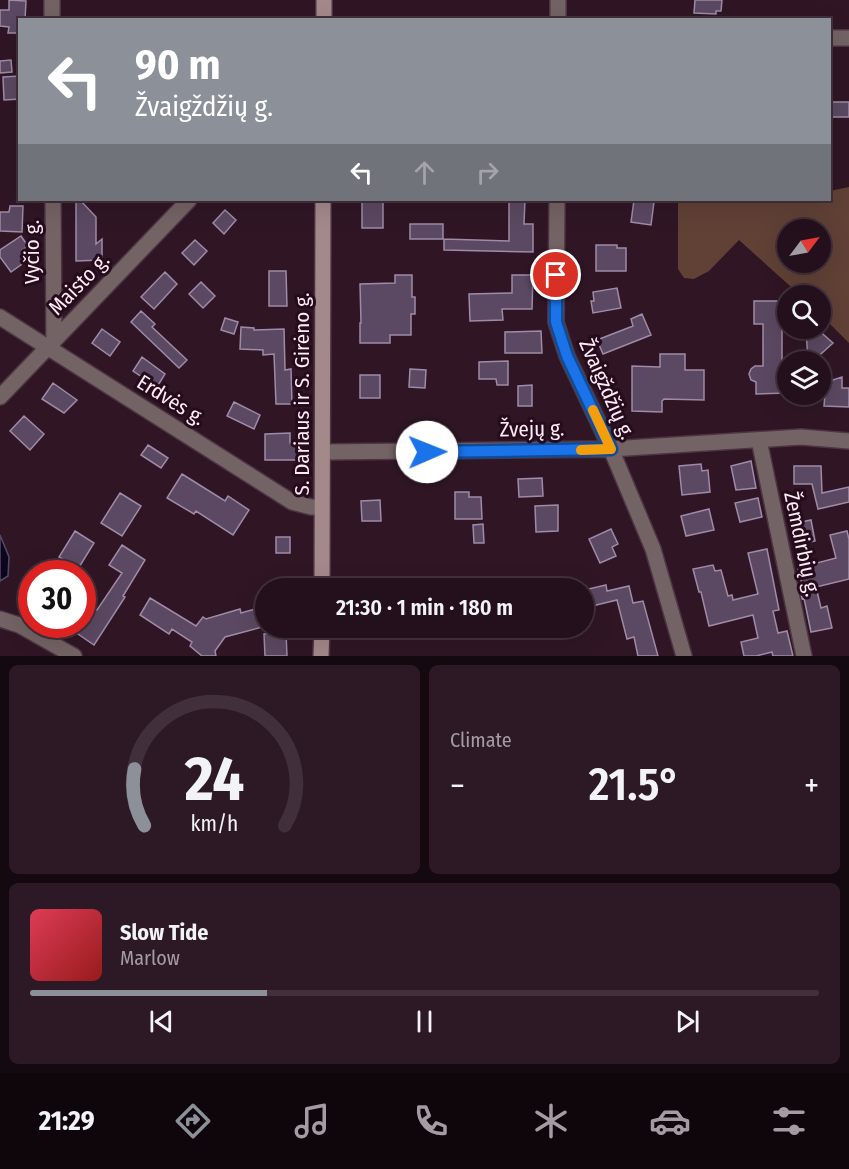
<!DOCTYPE html>
<meta charset="utf-8">
<style>
body{margin:0;font-family:"Fira Sans Condensed",sans-serif;background:#2c1925;color:#f1f3f6;height:100vh;display:flex;flex-direction:column;font-size:22px;white-space:nowrap}
*{box-sizing:border-box;margin:0}
p{font-size:20px;color:#a39da3}
.icon{flex:none;width:33px;height:33px;fill:none;stroke:currentColor;stroke-width:2;stroke-linecap:round;stroke-linejoin:round}
.map{position:relative;height:656px;overflow:hidden}
.sheet{display:flex;flex-direction:column;gap:9px;padding:9px;background:#14090f;flex:1}
.sheet>*{flex:none}
.hud{position:absolute;left:18px;top:18px;width:813px;height:183px;border-radius:0px;box-shadow:0 6px 24px #0002,0 0 0 2px #41303b;background:#8c9099;color:#fff;overflow:hidden}
.needle{width:39px;rotate:58deg}
.fabs{position:absolute;left:777px;top:219px;display:grid;gap:12px}
.fabs a{display:grid;place-items:center;width:54px;height:54px;border-radius:50%;background:#24101c;box-shadow:0 6px 24px #0002,0 0 0 2px #41303b;font-size:30px}
.speed{position:absolute;left:18px;top:560px;display:flex;gap:12px;font-size:30px;font-weight:700;text-align:center}
.speed>*{display:grid;place-content:center;width:78px;height:78px;border-radius:50%;background:#24101c;box-shadow:0 6px 24px #0002,0 0 0 2px #41303b;line-height:1}
.speed .limit{border:9px solid #d22;background:#fff;color:#111}
.pin{position:absolute;display:grid;place-items:center;width:51px;height:51px;color:#fff;margin:-26px;border:3px solid #fff;border-radius:50%;box-shadow:0 2px 6px #0007}
.me{position:absolute;width:66px;margin:-33px;rotate:89deg;stroke-linejoin:round;filter:drop-shadow(0 0 4px #0008)}
.turn{display:flex;align-items:center;gap:21px;height:126px;padding:0 18px;font-size:27px}
.turn .icon{width:78px;height:78px;stroke-width:2.5}
.turn b{display:block;font-size:42px;line-height:51px}
.lanes{display:flex;align-items:center;height:57px;padding:0 18px;background:#0003;justify-content:center;gap:30px;direction:ltr}
.lanes .off{opacity:.35}
.big{font-size:45px;font-weight:600;line-height:1.1}
.sheet .widget{flex:1;display:flex;flex-direction:column;justify-content:center;gap:9px;min-width:0;padding:0 21px;border-radius:9px;background:#2c1925}
.sheet .dial{align-items:center;gap:0}
.dial svg{height:156px;overflow:visible;fill:none;stroke:#41303b;stroke-width:7;stroke-linecap:round;text-anchor:middle}
.dial text{fill:#f1f3f6;stroke:none}
.song{display:flex;align-items:center;gap:18px}
.cover{width:72px;height:72px;border-radius:9px;background:linear-gradient(135deg,hsl(350 70% 55%),hsl(0 70% 35%))}
.played{height:6px;border-radius:3px;background:linear-gradient(90deg,#8c9099 30%,#41303b 30%)}
.keys{display:flex;justify-content:space-around;direction:ltr}
.heat{display:flex;justify-content:space-between;align-items:center;font-size:33px;direction:ltr}
.sheet .tiles{flex:1;display:grid;gap:9px;grid-template-columns:1fr 1fr}
.widget:last-child{grid-column:span 2}
.trip{position:absolute;left:255px;top:578px;width:339px;height:60px;border-radius:30px;background:#24101c;box-shadow:0 6px 24px #0002,0 0 0 2px #41303b;font-weight:600;line-height:60px;text-align:center}
.tab-bar{display:flex;height:96px;justify-content:space-around;align-items:center;background:#0e060b;color:#a39da3}
.tab-bar .icon{width:42px;height:42px}
.tab-bar .on{color:#8c9099}
.tab-bar b{font-size:27px;color:#f1f3f6}
.map>svg:first-child{display:block}
.forest{fill:#614136;fill-rule:evenodd}
.water{fill:#0b061d;stroke:#544b5e;stroke-width:1.5}
.building{fill:#5b4862;stroke:#9f8aa7;stroke-width:1.5}
.lines{fill:none;stroke-linecap:round;stroke-linejoin:round}
.street-casing{stroke:#4d3442;stroke-width:18}
.secondary-casing{stroke:#4d3442;stroke-width:18}
.street{stroke:#746364;stroke-width:15}
.secondary{stroke:#a4898b;stroke-width:15}
.route-casing{stroke:#114b97;stroke-width:15}
.route{stroke:#1a73e8;stroke-width:10}
.slow{stroke:#f59e0b;stroke-width:10}
.labels{text-anchor:middle;stroke-width:6;stroke-linejoin:round;paint-order:stroke}
.street-label{font-size:21px;fill:#feebf5;stroke:#250c1c}
</style>
<div class="map">
<svg width="849" height="656" viewBox="0 0 849 656">
<rect width="100%" height="100%" fill="#301625"/>
<!-- forest -->
<path class="forest" d="M 849,187 L 849,343 L 821,315 L 820,296 L 800,295 L 739,240 L 709,271 L 694,279 L 684,278 L 678,269 L 678,200 L 749,200 L 763,203 L 782,200 L 830,200 L 830,191 ZM 788,230 L 820,230 L 820,262 L 788,262 Z"/>
<!-- water -->
<path class="water" d="M 0,535 L 9,557 L 8,576 L 0,581 Z"/>
<!-- building -->
<path class="building" d="M 9,0 L 26,1 L 25,20 L 20,20 L 20,33 L 8,33 L 9,27 L 0,26 L 0,10 L 9,10 Z
M 695,0 L 722,0 L 721,11 L 716,11 L 716,14 L 694,13 Z
M 11,60 L 12,72 L 0,73 L 0,61 Z
M 20,76 L 20,99 L 4,100 L 3,77 Z
M 830,102 L 849,102 L 849,117 L 830,117 Z
M 76,200 L 80,200 L 96,217 L 96,244 L 102,239 L 102,260 L 76,261 Z
M 362,200 L 383,200 L 383,228 L 362,228 Z
M 509,200 L 525,200 L 524,224 L 533,224 L 533,252 L 444,250 L 444,239 L 509,241 Z
M 634,200 L 654,202 L 651,225 L 631,222 Z
M 10,206 L 23,206 L 22,232 L 0,231 L 0,212 L 9,212 Z
M 225,210 L 236,220 L 224,234 L 213,223 Z
M 410,224 L 443,224 L 443,239 L 410,239 Z
M 21,236 L 28,246 L 22,250 L 29,259 L 11,272 L 0,257 L 0,250 Z
M 195,240 L 207,251 L 194,265 L 182,253 Z
M 596,245 L 617,245 L 617,248 L 626,248 L 626,271 L 596,271 Z
M 269,271 L 286,271 L 287,306 L 269,306 Z
M 165,272 L 177,284 L 154,309 L 141,297 Z
M 395,275 L 412,275 L 412,297 L 415,297 L 415,314 L 411,314 L 411,335 L 390,335 L 390,343 L 360,343 L 360,323 L 361,323 L 360,284 L 395,283 Z
M 512,275 L 533,275 L 532,309 L 502,309 L 503,320 L 470,321 L 469,294 L 512,293 Z
M 201,282 L 215,296 L 203,308 L 189,294 Z
M 617,288 L 621,308 L 593,313 L 591,301 L 594,301 L 593,292 Z
M 754,301 L 788,301 L 788,315 L 782,315 L 782,361 L 788,361 L 788,393 L 756,394 L 756,382 L 751,380 L 749,374 L 751,369 L 755,366 L 763,366 L 763,324 L 754,324 Z
M 141,311 L 155,324 L 152,327 L 187,360 L 179,368 L 131,322 Z
M 642,314 L 651,335 L 603,354 L 597,340 L 633,326 L 631,319 Z
M 225,318 L 238,322 L 234,334 L 221,330 Z
M 241,327 L 254,328 L 254,330 L 284,329 L 285,370 L 291,369 L 292,404 L 276,404 L 274,354 L 263,355 L 263,350 L 240,349 Z
M 806,328 L 816,328 L 833,343 L 812,362 L 808,362 Z
M 102,329 L 120,342 L 110,356 L 92,343 Z
M 541,331 L 542,353 L 505,353 L 505,332 Z
M 660,354 L 685,354 L 685,370 L 704,370 L 704,400 L 664,399 L 662,401 L 662,412 L 632,411 L 632,366 L 660,367 Z
M 142,357 L 165,374 L 157,387 L 133,371 Z
M 508,361 L 508,385 L 497,385 L 496,379 L 479,379 L 479,362 Z
M 410,369 L 426,370 L 425,388 L 409,387 Z
M 360,375 L 380,375 L 380,398 L 360,398 Z
M 842,377 L 842,388 L 849,388 L 849,407 L 824,406 L 826,382 Z
M 53,383 L 77,400 L 64,413 L 42,399 Z
M 532,385 L 532,406 L 518,406 L 518,386 Z
M 234,402 L 260,415 L 254,429 L 227,416 Z
M 24,416 L 44,434 L 30,450 L 10,431 Z
M 290,433 L 290,443 L 298,443 L 298,460 L 265,460 L 265,434 Z
M 148,445 L 168,458 L 161,468 L 141,455 Z
M 751,461 L 756,488 L 736,490 L 731,466 Z
M 701,464 L 702,471 L 708,470 L 710,492 L 682,495 L 679,466 Z
M 794,466 L 821,466 L 822,493 L 849,487 L 849,502 L 818,509 L 812,484 L 794,484 Z
M 182,474 L 225,501 L 228,496 L 249,510 L 233,535 L 196,511 L 194,514 L 167,498 Z
M 542,478 L 543,496 L 519,497 L 518,479 Z
M 455,492 L 469,492 L 469,497 L 481,497 L 482,519 L 455,519 Z
M 120,493 L 141,506 L 122,536 L 101,523 Z
M 758,498 L 762,517 L 740,522 L 735,503 Z
M 380,500 L 381,521 L 362,521 L 361,501 Z
M 558,505 L 558,531 L 536,532 L 535,506 Z
M 709,509 L 714,530 L 686,536 L 681,516 Z
M 811,520 L 815,541 L 797,545 L 792,524 Z
M 483,524 L 484,543 L 474,543 L 473,525 Z
M 611,529 L 618,544 L 612,547 L 616,556 L 600,563 L 589,539 Z
M 75,531 L 94,543 L 78,569 L 59,557 Z
M 847,531 L 849,539 L 849,579 L 816,587 L 821,608 L 827,606 L 832,628 L 811,632 L 804,598 L 802,599 L 799,585 L 802,584 L 798,568 L 836,558 L 830,535 Z
M 276,537 L 290,537 L 290,553 L 276,553 Z
M 122,545 L 145,560 L 123,596 L 125,597 L 94,645 L 78,634 L 94,608 L 97,610 L 122,573 L 109,565 Z
M 767,549 L 779,610 L 773,611 L 778,633 L 787,631 L 793,656 L 773,656 L 772,652 L 756,656 L 744,656 L 741,642 L 758,638 L 753,615 L 709,626 L 701,592 L 699,592 L 693,569 L 713,565 L 715,571 L 721,570 L 728,596 L 732,595 L 733,600 L 758,594 L 748,553 Z
M 606,585 L 607,591 L 629,586 L 633,603 L 643,601 L 658,656 L 638,656 L 634,637 L 627,639 L 617,600 L 584,608 L 584,590 Z
M 150,598 L 196,626 L 203,617 L 206,619 L 240,609 L 241,613 L 266,606 L 266,626 L 225,637 L 215,651 L 216,656 L 202,656 L 190,646 L 192,642 L 172,629 L 169,634 L 140,615 Z
M 394,627 L 410,627 L 410,638 L 394,638 Z
M 286,632 L 287,656 L 265,656 L 264,634 Z"/>
<g class="lines">
<!-- street casing -->
<g class="street-casing">
<path id="street" d="M 52,0 L 52,20
M 558,0 L 558,20
M 830,38 L 849,38
M 53,200 L 54,341
M 557,200 L 556,322 L 567,356 L 611,449 L 653,549 L 684,656
M 0,317 L 292,502 L 311,507 L 322,507
M 0,397 L 189,200
M 759,440 L 804,656
M 323,452 L 611,449 L 801,437 L 849,441
M 0,619 L 19,625 L 74,656"/>
</g>
<!-- secondary casing -->
<g class="secondary-casing">
<path id="secondary" d="M 324,20 L 324,0
M 322,588 L 323,200
M 321,656 L 322,627"/>
</g>
<!-- street -->
<use href="#street" class="street"/>
<!-- secondary -->
<use href="#secondary" class="secondary"/>
</g>
<g class="lines">
<!-- route casing -->
<g class="route-casing">
<path id="route" d="M 427,452 L 611,449 L 567,356 L 556,322 L 556,275"/>
</g>
<!-- route -->
<use href="#route" class="route"/>
<!-- slow -->
<path class="slow" d="M 581,450 L 611,449 L 593,410"/>
</g>
<g class="labels">
<!-- street labels -->
<g class="street-label">
<text transform="translate(32 252) rotate(-90)" y="7">Vyčio g.</text>
<text transform="translate(79 284) rotate(-46)" y="7">Maisto g.</text>
<text transform="translate(607 389) rotate(66)" y="7">Žvaigždžių g.</text>
<text transform="translate(302 394) rotate(-90)" y="7">S. Dariaus ir S. Girėno g.</text>
<text transform="translate(171 400) rotate(32)" y="7">Erdvės g.</text>
<text transform="translate(532 429) rotate(-1)" y="7">Žvejų g.</text>
<text transform="translate(802 544) rotate(78)" y="7">Žemdirbių g.</text>
</g>
</g>
</svg>
<div class="fabs">
<a><svg class="needle" viewBox="-14 -14 28 28"><path d="M0-13l5 13h-10z" fill="#e53935"/><path d="M0 13l5-13h-10z" fill="#a39da3"/></svg></a>
<a><svg class="icon" aria-label="search" viewBox="0 0 24 24"><circle cx="10" cy="10" r="6"/><path d="M15 15l6 6"/></svg></a>
<a><svg class="icon" aria-label="layers" viewBox="0 0 24 24"><path d="M12 4l9 5-9 5-9-5zM3 14l9 5 9-5"/></svg></a>
</div>
<div class="speed"><div class="limit">30</div></div>
<div class="pin" style="left:556px;top:275px;background:#d93025"><svg class="icon" aria-label="arrive" viewBox="0 0 24 24"><path d="M6 21V4h12l-3 4 3 4H6"/></svg></div>
<svg class="me" style="left:427px;top:452px" viewBox="-20 -20 40 40"><circle r="19" fill="#fff"/><path d="M0-13L10 11 0 6-10 11z" fill="#1a73e8"/></svg>
<div class="trip">21:30 · 1 min · 180 m</div>
<div class="hud">
<div class="turn"><svg class="icon" aria-label="left" viewBox="0 0 24 24"><path d="M17 20v-9H6M10 6l-5 5 5 5"/></svg><div><b>90 m</b>Žvaigždžių g.</div></div>
<div class="lanes"><svg class="icon" aria-label="left" viewBox="0 0 24 24"><path d="M17 20v-9H6M10 6l-5 5 5 5"/></svg><svg class="icon off" aria-label="ahead" viewBox="0 0 24 24"><path d="M12 20V5M6 11l6-6 6 6"/></svg><svg class="icon off" aria-label="right" viewBox="0 0 24 24"><path d="M7 20v-9h11M14 6l5 5-5 5"/></svg></div>
</div>
</div>
<section class="sheet">
<div class="tiles">
<div class="widget dial"><svg viewBox="0 0 100 80">
<path d="M14 69A42 42 0 1 1 86 69"/>
<path d="M14 69A42 42 0 0 1 9 40" stroke="#8c9099"/>
<text x="50" y="56" font-size="32" font-weight="700">24</text>
<text x="50" y="72" font-size="11">km/h</text>
</svg></div>
<div class="widget"><p>Climate</p>
<div class="heat"><a>−</a><b class="big">21.5°</b><a>+</a></div>
</div>
<div class="widget">
<div class="song"><i class="cover"></i><div><b>Slow Tide</b><p>Marlow</p></div></div>
<div class="played"></div>
<div class="keys"><svg class="icon" aria-label="previous" viewBox="0 0 24 24"><path d="M18 5L8 12l10 7zM5 5v14"/></svg><svg class="icon" aria-label="pause" viewBox="0 0 24 24"><path d="M8 5v14M16 5v14"/></svg><svg class="icon" aria-label="next" viewBox="0 0 24 24"><path d="M6 5l10 7-10 7zM19 5v14"/></svg></div>
</div>
</div>
</section>
<nav class="tab-bar">
<b>21:29</b>
<svg class="icon on" aria-label="directions" viewBox="0 0 24 24"><path d="M12 3l9 9-9 9-9-9zM9 14v-3h6M13 9l2 2-2 2"/></svg>
<svg class="icon" aria-label="music" viewBox="0 0 24 24"><path d="M9 18V5l10-2v13"/><circle cx="6" cy="18" r="3"/><circle cx="16" cy="16" r="3"/></svg>
<svg class="icon" aria-label="phone" viewBox="0 0 24 24"><path d="M5 4h4l2 5-3 2q2 4 5 5l2-3 5 2v4C11 20 4 13 5 4z"/></svg>
<svg class="icon" aria-label="climate" viewBox="0 0 24 24"><path d="M12 3v18M4 7l16 10M4 17L20 7"/></svg>
<svg class="icon" aria-label="car" viewBox="0 0 24 24"><path d="M5 17H2v-5l4-1 3-4h7l3 4 3 1v5h-3M9 17h6M6 11h13"/><circle cx="7" cy="17" r="2"/><circle cx="17" cy="17" r="2"/></svg>
<svg class="icon" aria-label="filters" viewBox="0 0 24 24"><path d="M4 7h16M4 17h16"/><circle cx="9" cy="7" r="2"/><circle cx="15" cy="17" r="2"/></svg>
</nav>
